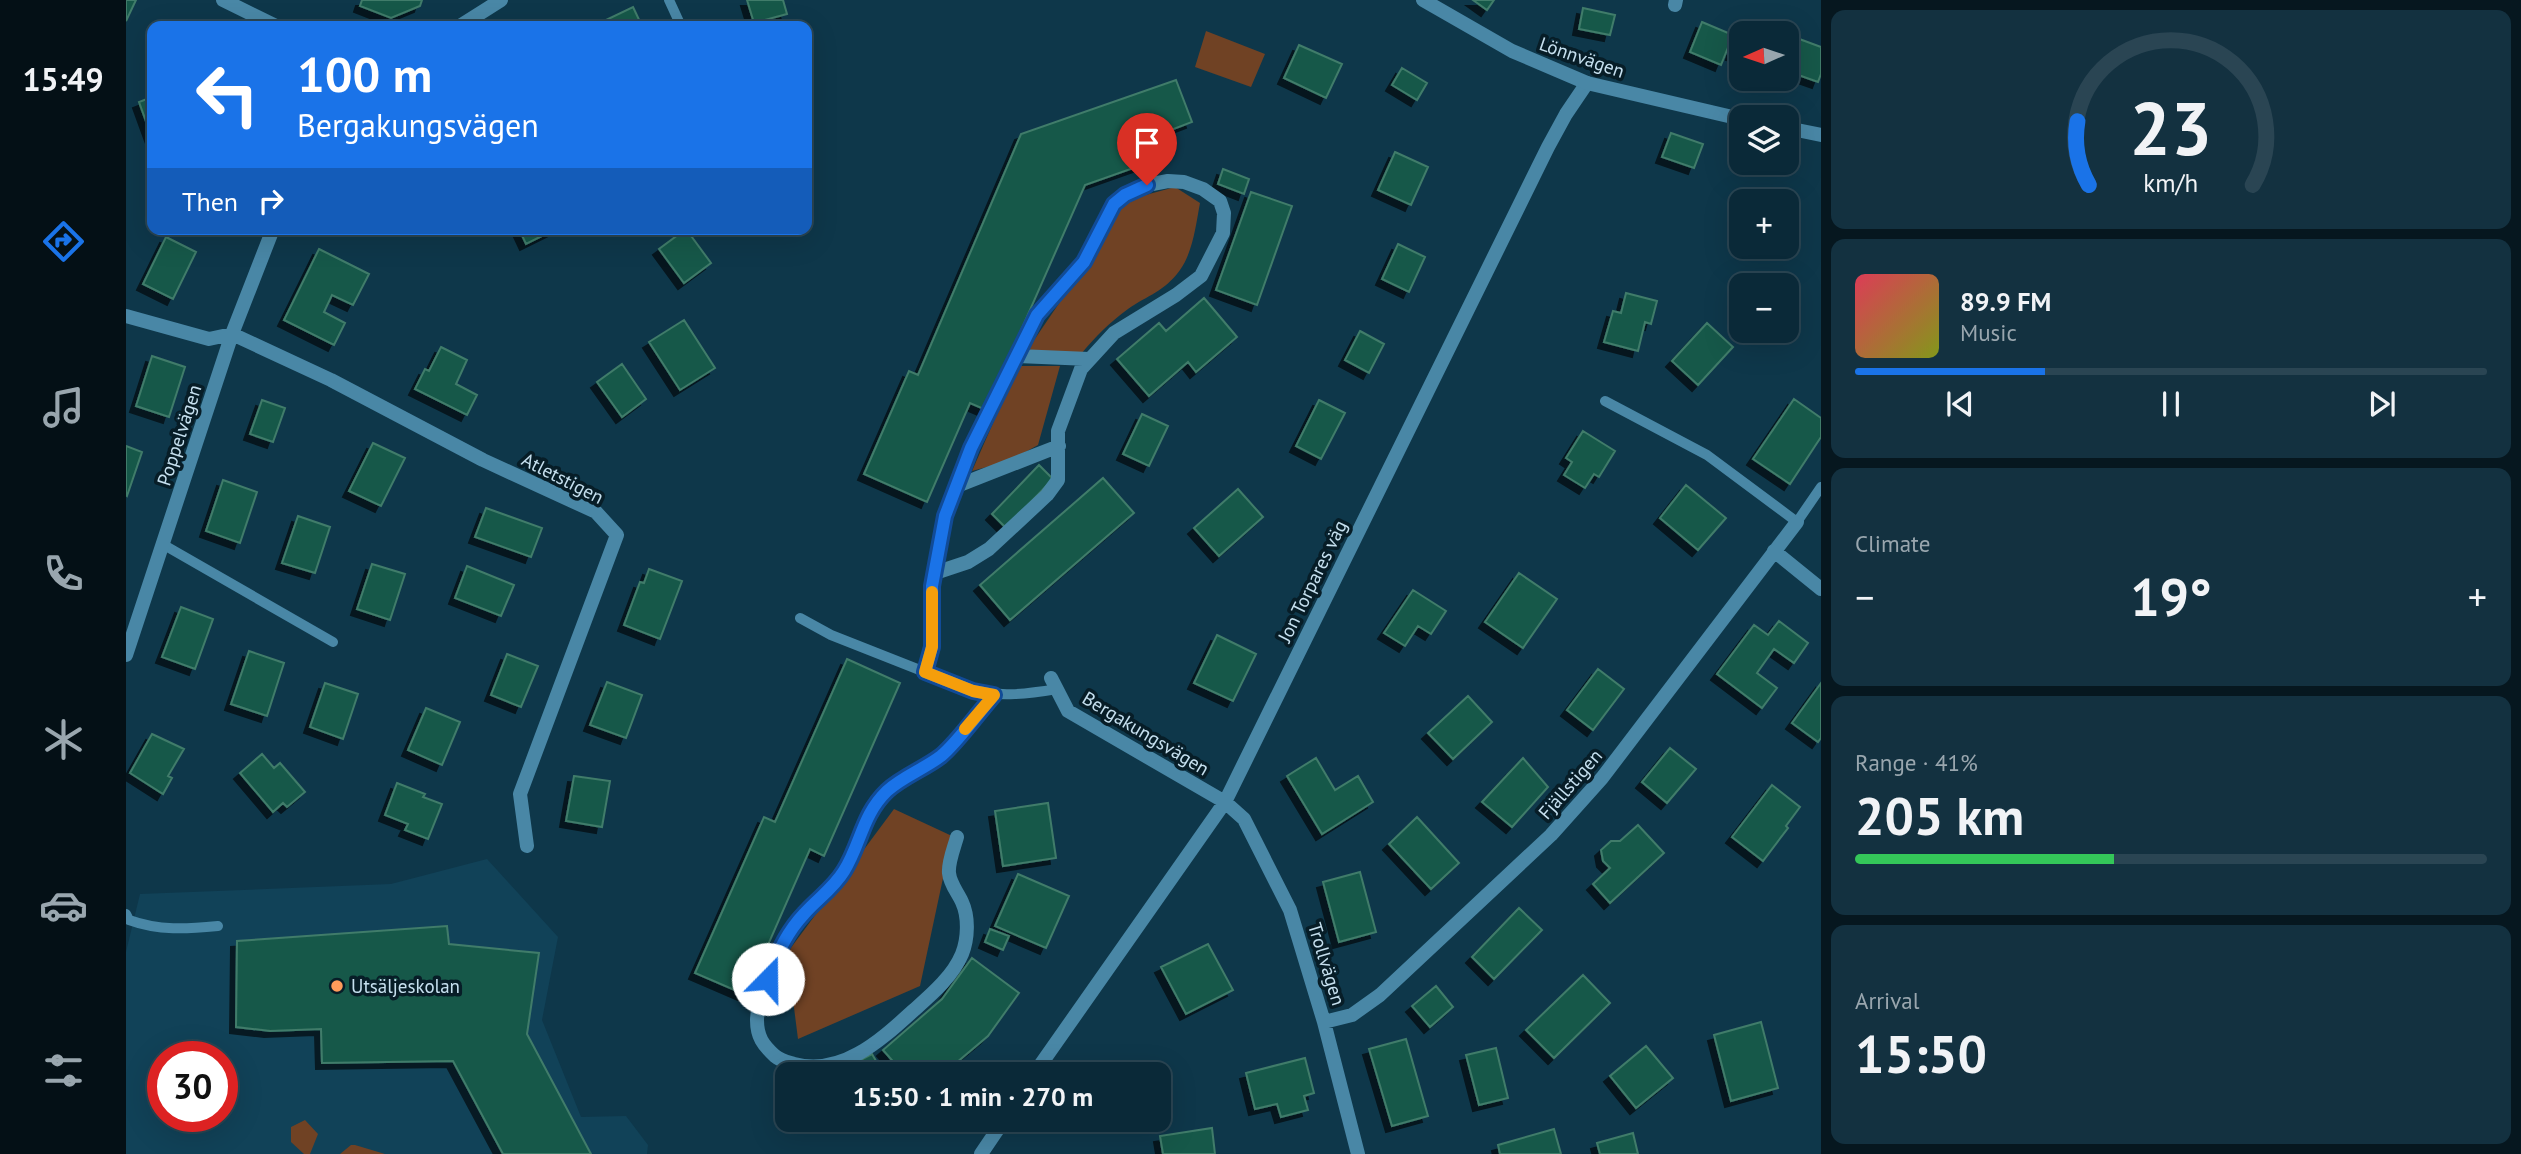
<!DOCTYPE html>
<meta charset="utf-8">
<style>
body{margin:0;font-family:"PT Sans",sans-serif;background:#133140;color:#f1f3f6;height:100vh;display:flex;flex-direction:column;font-size:26px;white-space:nowrap}
*{box-sizing:border-box;margin:0}
p{font-size:23px;color:#99a6ae}
.icon{flex:none;width:38px;height:38px;fill:none;stroke:currentColor;stroke-width:2;stroke-linecap:round;stroke-linejoin:round}
.map{position:relative;flex:1;overflow:hidden}
.drawer{display:flex;flex-direction:column;gap:10px;padding:10px;background:#06171f;width:700px}
.drawer>*{flex:none}
.guide{position:absolute;left:21px;top:21px;width:665px;height:214px;border-radius:14px;box-shadow:0 7px 28px #0002,0 0 0 2px #2a4553;background:#1a73e8;color:#fff;overflow:hidden}
.needle{width:46px;rotate:267deg}
.tools{position:absolute;left:1603px;top:21px;display:grid;gap:14px}
.tools a{display:grid;place-items:center;width:70px;height:70px;border-radius:14px;background:#0a2938;box-shadow:0 7px 28px #0002,0 0 0 2px #2a4553;font-size:35px}
.speed{position:absolute;left:21px;top:1041px;display:flex;gap:14px;font-size:35px;font-weight:700;text-align:center}
.speed>*{display:grid;place-content:center;width:91px;height:91px;border-radius:50%;background:#0a2938;box-shadow:0 7px 28px #0002,0 0 0 2px #2a4553;line-height:1}
.speed .limit{border:10px solid #d22;background:#fff;color:#111}
.pin{position:absolute;display:grid;place-items:center;width:60px;height:60px;color:#fff;margin:-72px -30px;border-radius:50% 50% 50% 0;rotate:-45deg;box-shadow:0 0 7px #0007}
.pin .icon{rotate:45deg}
.me{position:absolute;width:77px;margin:-38px;rotate:22deg;stroke-linejoin:round;filter:drop-shadow(0 0 5px #0008)}
.turn{display:flex;align-items:center;gap:24px;height:147px;padding:0 35px;font-size:32px}
.turn .icon{width:91px;height:91px;stroke-width:2.5}
.turn b{display:block;font-size:49px;line-height:60px}
.then{display:flex;align-items:center;height:66px;padding:0 35px;background:#0003;gap:14px;font-size:26px}
.big{font-size:52px;font-weight:800;line-height:1.1}
.drawer .widget{flex:1;display:flex;flex-direction:column;justify-content:center;gap:10px;min-width:0;padding:0 24px;border-radius:14px;background:#133140}
.drawer .dial{align-items:center;gap:0}
.dial svg{height:182px;overflow:visible;fill:none;stroke:#2a4553;stroke-width:7;stroke-linecap:round;text-anchor:middle}
.dial text{fill:#f1f3f6;stroke:none}
.song{display:flex;align-items:center;gap:21px}
.cover{width:84px;height:84px;border-radius:10px;background:linear-gradient(135deg,hsl(350 70% 55%),hsl(70 70% 35%))}
.played{height:7px;border-radius:4px;background:linear-gradient(90deg,#1a73e8 30%,#2a4553 30%)}
.keys{display:flex;justify-content:space-around;direction:ltr}
.heat{display:flex;justify-content:space-between;align-items:center;font-size:38px;direction:ltr}
.charge{height:10px;border-radius:5px;background:linear-gradient(90deg,#34c759 41%,#2a4553 0)}
.trip{position:absolute;left:649px;top:1062px;width:396px;height:70px;border-radius:14px;background:#0a2938;box-shadow:0 7px 28px #0002,0 0 0 2px #2a4553;font-weight:800;line-height:70px;text-align:center}
main{display:flex;flex:1;min-height:0}
.dock{display:flex;flex-direction:column;width:126px;justify-content:space-around;align-items:center;background:#041016;color:#99a6ae}
.dock .icon{width:49px;height:49px}
.dock .selected{color:#1a73e8}
.dock b{font-size:32px;color:#f1f3f6}
.map>svg:first-child{display:block}
.built{fill:#114258;fill-rule:evenodd}
.green{fill:#704224}
.building{fill:#185949;stroke:#407c6a;stroke-width:2;filter:url(#shadow)}
.lines{fill:none;stroke-linecap:round;stroke-linejoin:round}
.service{stroke:#4987a6;stroke-width:10}
.minor{stroke:#4987a6;stroke-width:14}
.tertiary{stroke:#4987a6;stroke-width:14}
.route-casing{stroke:#114b97;stroke-width:18}
.route{stroke:#1a73e8;stroke-width:12}
.slow{stroke:#f59e0b;stroke-width:12}
.poi-dot{fill:#ff9b5a;stroke:#071d27;stroke-width:2.5}
.labels{text-anchor:middle;stroke-width:7;stroke-linejoin:round;paint-order:stroke}
.street-label{font-size:19px;fill:#c6e0ef;stroke:#071d27}
.poi-label{font-size:19px;fill:#c6e0ef;stroke:#071d27;text-anchor:start}
</style>
<main>
<nav class="dock">
<b>15:49</b>
<svg class="icon selected" aria-label="directions" viewBox="0 0 24 24"><path d="M12 3l9 9-9 9-9-9zM9 14v-3h6M13 9l2 2-2 2"/></svg>
<svg class="icon" aria-label="music" viewBox="0 0 24 24"><path d="M9 18V5l10-2v13"/><circle cx="6" cy="18" r="3"/><circle cx="16" cy="16" r="3"/></svg>
<svg class="icon" aria-label="phone" viewBox="0 0 24 24"><path d="M5 4h4l2 5-3 2q2 4 5 5l2-3 5 2v4C11 20 4 13 5 4z"/></svg>
<svg class="icon" aria-label="climate" viewBox="0 0 24 24"><path d="M12 3v18M4 7l16 10M4 17L20 7"/></svg>
<svg class="icon" aria-label="car" viewBox="0 0 24 24"><path d="M5 17H2v-5l4-1 3-4h7l3 4 3 1v5h-3M9 17h6M6 11h13"/><circle cx="7" cy="17" r="2"/><circle cx="17" cy="17" r="2"/></svg>
<svg class="icon" aria-label="filters" viewBox="0 0 24 24"><path d="M4 7h16M4 17h16"/><circle cx="9" cy="7" r="2"/><circle cx="15" cy="17" r="2"/></svg>
</nav>
<div class="map">
<svg width="1695" height="1154" viewBox="0 0 1695 1154">
<defs>
<filter id="shadow"><feDropShadow dx="-6" dy="6" stdDeviation="0" flood-color="#0009"/></filter>
</defs>
<rect width="100%" height="100%" fill="#0e374a"/>
<!-- built -->
<path class="built" d="M 361,859 L 432,937 L 416,1020 L 455,1117 L 500,1116 L 522,1145 L 521,1154 L 0,1154 L 0,952 L 14,894 L 265,884 ZM 37,1057 L 96,1057 L 96,1116 L 37,1116 Z"/>
<!-- green -->
<path class="green" d="M 1080,31 L 1139,54 L 1125,87 L 1069,67 Z
M 1049,187 L 1074,203 C 1070,224 1067,252 1054,270 C 1038,292 1022,295 1002,309 C 984,322 969,337 955,354 L 921,354 L 902,349 L 942,290 L 981,223 L 1005,199 Z
M 892,366 L 934,366 L 912,445 L 883,461 L 846,471 Z
M 768,809 L 826,836 L 794,986 L 672,1039 L 661,953 Z
M 179,1120 L 192,1134 L 184,1154 L 178,1154 L 165,1142 L 165,1127 Z
M 225,1145 L 229,1145 L 259,1154 L 214,1154 Z"/>
<!-- building -->
<path class="building" d="M 0,0 L 10,0 L 0,21 Z
M 236,0 L 296,0 L 294,6 L 265,18 L 234,6 Z
M 621,0 L 657,0 L 661,14 L 628,23 Z
M 1347,0 L 1368,0 L 1361,10 Z
M 507,7 L 516,26 L 483,26 L 480,20 Z
M 1457,8 L 1489,15 L 1484,35 L 1453,29 Z
M 1576,22 L 1607,35 L 1595,65 L 1564,52 Z
M 1668,37 L 1695,47 L 1695,74 L 1692,82 L 1661,71 L 1661,56 Z
M 1609,43 L 1615,45 L 1615,56 L 1606,54 Z
M 1173,45 L 1216,64 L 1200,98 L 1158,78 Z
M 1276,68 L 1301,83 L 1291,100 L 1266,85 Z
M 1050,80 L 1066,122 L 1029,136 L 1036,158 L 959,185 L 860,410 L 844,403 L 801,502 L 738,474 L 783,371 L 792,375 L 895,134 Z
M 26,97 L 26,138 L 13,102 Z
M 1545,133 L 1577,144 L 1568,168 L 1536,157 Z
M 1269,152 L 1302,167 L 1285,205 L 1252,190 Z
M 1097,169 L 1123,179 L 1118,194 L 1092,184 Z
M 1125,192 L 1166,206 L 1131,305 L 1090,290 Z
M 393,229 L 430,229 L 400,244 Z
M 560,229 L 585,263 L 558,283 L 533,249 Z
M 40,237 L 70,252 L 47,299 L 17,284 Z
M 1272,244 L 1299,257 L 1283,292 L 1256,279 Z
M 193,249 L 243,274 L 227,305 L 206,295 L 198,312 L 219,323 L 208,345 L 158,320 Z
M 1500,293 L 1531,301 L 1525,324 L 1519,322 L 1512,351 L 1478,342 L 1487,311 L 1495,313 Z
M 1078,298 L 1111,337 L 1070,372 L 1062,362 L 1023,396 L 991,359 L 1033,323 L 1040,331 Z
M 558,320 L 589,368 L 554,390 L 523,342 Z
M 1581,323 L 1607,347 L 1572,385 L 1546,361 Z
M 1234,331 L 1258,344 L 1243,373 L 1219,360 Z
M 315,347 L 341,360 L 330,384 L 351,395 L 341,415 L 289,389 L 299,369 L 303,371 Z
M 26,356 L 59,367 L 43,417 L 10,406 Z
M 496,364 L 520,399 L 496,417 L 471,382 Z
M 1668,399 L 1695,418 L 1695,437 L 1664,484 L 1627,459 Z
M 136,400 L 159,408 L 147,442 L 124,434 Z
M 1193,400 L 1219,413 L 1195,459 L 1170,446 Z
M 1016,414 L 1042,426 L 1023,466 L 997,454 Z
M 1457,431 L 1489,451 L 1473,477 L 1468,474 L 1459,488 L 1438,475 L 1446,462 L 1440,458 Z
M 247,443 L 279,458 L 255,506 L 223,491 Z
M 0,446 L 16,452 L 1,496 L 0,495 Z
M 913,465 L 927,479 L 880,528 L 866,514 Z
M 977,478 L 1008,513 L 884,620 L 854,585 Z
M 97,480 L 131,492 L 114,543 L 80,531 Z
M 1560,485 L 1600,518 L 1572,550 L 1534,518 Z
M 1112,489 L 1137,517 L 1093,556 L 1068,528 Z
M 360,508 L 416,528 L 405,557 L 349,537 Z
M 172,516 L 204,527 L 189,573 L 156,563 Z
M 246,564 L 279,574 L 264,620 L 231,609 Z
M 341,566 L 388,585 L 375,616 L 329,598 Z
M 523,569 L 556,581 L 534,639 L 498,625 L 514,582 L 518,583 Z
M 1393,573 L 1431,599 L 1397,648 L 1359,622 Z
M 1287,590 L 1320,611 L 1305,634 L 1292,626 L 1279,646 L 1258,633 Z
M 55,607 L 87,619 L 69,669 L 36,657 Z
M 1653,621 L 1682,643 L 1668,663 L 1648,649 L 1631,673 L 1651,688 L 1636,708 L 1591,674 L 1628,625 L 1642,635 Z
M 1091,635 L 1130,654 L 1107,701 L 1068,683 Z
M 123,651 L 158,663 L 141,716 L 105,704 Z
M 381,654 L 412,666 L 395,707 L 365,695 Z
M 721,659 L 774,683 L 698,856 L 684,849 L 620,995 L 569,973 L 638,817 L 649,822 Z
M 1472,669 L 1498,689 L 1467,730 L 1441,710 Z
M 481,682 L 516,695 L 500,738 L 464,725 Z
M 199,683 L 232,694 L 217,739 L 184,727 Z
M 1695,683 L 1695,738 L 1692,742 L 1666,723 Z
M 1342,696 L 1366,722 L 1327,759 L 1302,733 Z
M 300,708 L 334,722 L 316,765 L 282,750 Z
M 26,734 L 58,749 L 42,776 L 46,778 L 37,794 L 4,773 Z
M 1544,748 L 1570,769 L 1541,803 L 1516,782 Z
M 136,754 L 148,768 L 154,763 L 179,792 L 161,807 L 157,803 L 147,812 L 114,773 Z
M 1190,758 L 1209,790 L 1232,776 L 1247,802 L 1196,834 L 1161,776 Z
M 1397,758 L 1422,787 L 1386,827 L 1356,802 Z
M 448,776 L 484,781 L 476,827 L 440,821 Z
M 271,783 L 299,794 L 297,797 L 316,804 L 302,839 L 279,830 L 282,824 L 259,815 Z
M 1646,785 L 1674,807 L 1660,826 L 1662,828 L 1637,861 L 1606,837 Z
M 922,803 L 930,858 L 877,866 L 869,811 Z
M 1291,817 L 1333,863 L 1305,889 L 1263,844 Z
M 1512,825 L 1538,853 L 1484,903 L 1467,884 L 1484,868 L 1477,861 L 1475,850 L 1485,841 L 1494,841 Z
M 1234,872 L 1250,932 L 1213,942 L 1197,882 Z
M 892,874 L 943,896 L 920,948 L 869,926 Z
M 1393,908 L 1416,930 L 1368,979 L 1346,957 Z
M 321,926 L 323,944 L 413,953 L 401,1034 L 465,1154 L 377,1154 L 327,1061 L 196,1063 L 195,1029 L 144,1031 L 110,1027 L 111,941 Z
M 864,929 L 883,936 L 877,950 L 859,942 Z
M 1082,944 L 1107,990 L 1060,1014 L 1035,967 Z
M 846,958 L 893,993 L 862,1036 L 817,1074 L 778,1074 L 757,1050 L 816,999 Z
M 1457,975 L 1484,1003 L 1428,1058 L 1400,1030 Z
M 1310,986 L 1327,1007 L 1304,1027 L 1286,1006 Z
M 1635,1022 L 1652,1088 L 1605,1101 L 1588,1035 Z
M 1280,1039 L 1302,1116 L 1266,1126 L 1243,1049 Z
M 1520,1046 L 1547,1078 L 1510,1108 L 1484,1076 Z
M 1370,1048 L 1382,1098 L 1353,1105 L 1340,1055 Z
M 746,1054 L 753,1066 L 737,1074 L 715,1074 L 713,1071 Z
M 1179,1058 L 1188,1093 L 1178,1096 L 1182,1110 L 1155,1117 L 1151,1104 L 1129,1109 L 1120,1073 Z
M 1086,1128 L 1089,1154 L 1037,1154 L 1034,1136 Z
M 1428,1129 L 1435,1154 L 1374,1154 L 1372,1145 Z
M 1507,1133 L 1512,1154 L 1474,1154 L 1471,1143 Z"/>
<g class="lines">
<!-- service -->
<path class="service" d="M 543,0 L 555,26
M 639,229 L 639,230
M 1479,401 L 1581,455 L 1671,522 L 1695,487
M 38,545 L 207,642
M 674,618 L 705,635 L 847,691 C 877,697 901,694 931,689
M 0,914 L 3,920 C 33,931 61,929 92,926"/>
<!-- minor -->
<path class="minor" d="M 97,0 L 150,26
M 1549,5 L 1550,0
M 334,26 L 375,0
M 0,316 L 83,339 L 106,334 L 205,380 L 357,460 L 470,512 L 491,535 L 394,794 L 401,846
M 892,356 L 963,359
M 831,486 L 933,446
M 1648,551 L 1695,589
M 0,655 L 106,334 L 147,229
M 799,672 L 806,647 L 806,586 L 819,516 L 846,448 L 911,315 L 958,262 L 988,204 L 999,195 L 1021,185 L 1042,181 L 1058,182 L 1077,189 L 1094,201 L 1098,213 L 1097,233 L 1075,276 L 1050,295 L 988,333 L 955,369 L 932,431 L 932,480 L 921,495 L 863,549 L 842,562 L 809,573
M 925,678 L 942,711 L 1099,802 L 1118,819 L 1164,910 L 1198,1022 L 1232,1154
M 831,837 C 828,848 822,862 823,873 C 824,884 832,893 836,902 C 843,917 842,939 836,954 C 827,976 806,994 788,1010 C 756,1039 716,1077 668,1064 C 661,1062 655,1061 649,1056 C 637,1045 631,1037 631,1020 C 631,1008 637,995 640,984 C 649,958 659,936 677,915 C 690,900 706,890 717,873 C 735,846 736,812 762,790 C 778,776 800,769 816,755 C 832,741 853,713 868,695
M 1198,1022 L 1226,1015 L 1254,995 L 1425,835 L 1476,778 L 1671,522
M 908,1074 L 1099,802 L 1422,147 L 1440,114 L 1461,83
M 855,1154 L 878,1120"/>
<!-- tertiary -->
<path class="tertiary" d="M 1297,0 L 1386,51 L 1461,83 L 1615,119
M 1661,128 L 1695,135"/>
</g>
<g class="lines">
<!-- route casing -->
<g class="route-casing">
<path id="route" d="M 642,979 C 650,955 660,933 678,914 C 691,899 707,889 718,871 C 735,844 736,815 761,791 C 776,777 798,769 815,756 C 831,743 853,712 868,695 L 847,691 L 799,672 L 806,647 L 806,586 L 819,516 L 845,448 L 911,315 L 958,262 L 988,204 L 999,195 L 1021,185"/>
</g>
<!-- route -->
<use href="#route" class="route"/>
<!-- slow -->
<path class="slow" d="M 806,592 L 806,647 L 799,672 L 847,691 L 868,695 L 839,729"/>
</g>
<!-- markers -->
<circle class="poi-dot" cx="211" cy="986" r="7"/>
<g class="labels">
<!-- street labels -->
<g class="street-label">
<text transform="translate(1456 57) rotate(19)" y="7">Lönnvägen</text>
<text transform="translate(53 435) rotate(-72)" y="7">Poppelvägen</text>
<text transform="translate(437 478) rotate(27)" y="7">Atletstigen</text>
<text transform="translate(1186 581) rotate(-64)" y="7">Jon Torpares väg</text>
<text transform="translate(1020 733) rotate(31)" y="7">Bergakungsvägen</text>
<text transform="translate(1444 784) rotate(-49)" y="7">Fjällstigen</text>
<text transform="translate(1201 964) rotate(73)" y="7">Trollvägen</text>
</g>
<!-- poi labels -->
<g class="poi-label">
<text x="225" y="993">Utsäljeskolan</text>
</g>
</g>
</svg>
<div class="tools">
<a><svg class="needle" viewBox="-14 -14 28 28"><path d="M0-13l5 13h-10z" fill="#e53935"/><path d="M0 13l5-13h-10z" fill="#99a6ae"/></svg></a>
<a><svg class="icon" aria-label="layers" viewBox="0 0 24 24"><path d="M12 4l9 5-9 5-9-5zM3 14l9 5 9-5"/></svg></a>
<a>+</a>
<a>−</a>
</div>
<div class="speed"><div class="limit">30</div></div>
<div class="pin" style="left:1021px;top:185px;background:#d93025"><svg class="icon" aria-label="arrive" viewBox="0 0 24 24"><path d="M6 21V4h12l-3 4 3 4H6"/></svg></div>
<svg class="me" style="left:642px;top:979px" viewBox="-20 -20 40 40"><circle r="19" fill="#fff"/><path d="M0-13L10 11 0 6-10 11z" fill="#1a73e8"/></svg>
<div class="trip">15:50 · 1 min · 270 m</div>
<div class="guide">
<div class="turn"><svg class="icon" aria-label="left" viewBox="0 0 24 24"><path d="M17 20v-9H6M10 6l-5 5 5 5"/></svg><div><b>100 m</b>Bergakungsvägen</div></div>
<div class="then">Then<svg class="icon" aria-label="right" viewBox="0 0 24 24"><path d="M7 20v-9h11M14 6l5 5-5 5"/></svg></div>
</div>
</div>
<section class="drawer">
<div class="widget dial"><svg viewBox="0 0 100 80">
<path d="M14 69A42 42 0 1 1 86 69"/>
<path d="M14 69A42 42 0 0 1 9 41" stroke="#1a73e8"/>
<text x="50" y="56" font-size="32" font-weight="700">23</text>
<text x="50" y="72" font-size="11">km/h</text>
</svg></div>
<div class="widget">
<div class="song"><i class="cover"></i><div><b>89.9 FM</b><p>Music</p></div></div>
<div class="played"></div>
<div class="keys"><svg class="icon" aria-label="previous" viewBox="0 0 24 24"><path d="M18 5L8 12l10 7zM5 5v14"/></svg><svg class="icon" aria-label="pause" viewBox="0 0 24 24"><path d="M8 5v14M16 5v14"/></svg><svg class="icon" aria-label="next" viewBox="0 0 24 24"><path d="M6 5l10 7-10 7zM19 5v14"/></svg></div>
</div>
<div class="widget"><p>Climate</p>
<div class="heat"><a>−</a><b class="big">19°</b><a>+</a></div>
</div>
<div class="widget"><p>Range · 41%</p><b class="big">205 km</b><div class="charge"></div></div>
<div class="widget"><p>Arrival</p><b class="big">15:50</b></div>
</section>
</main>
